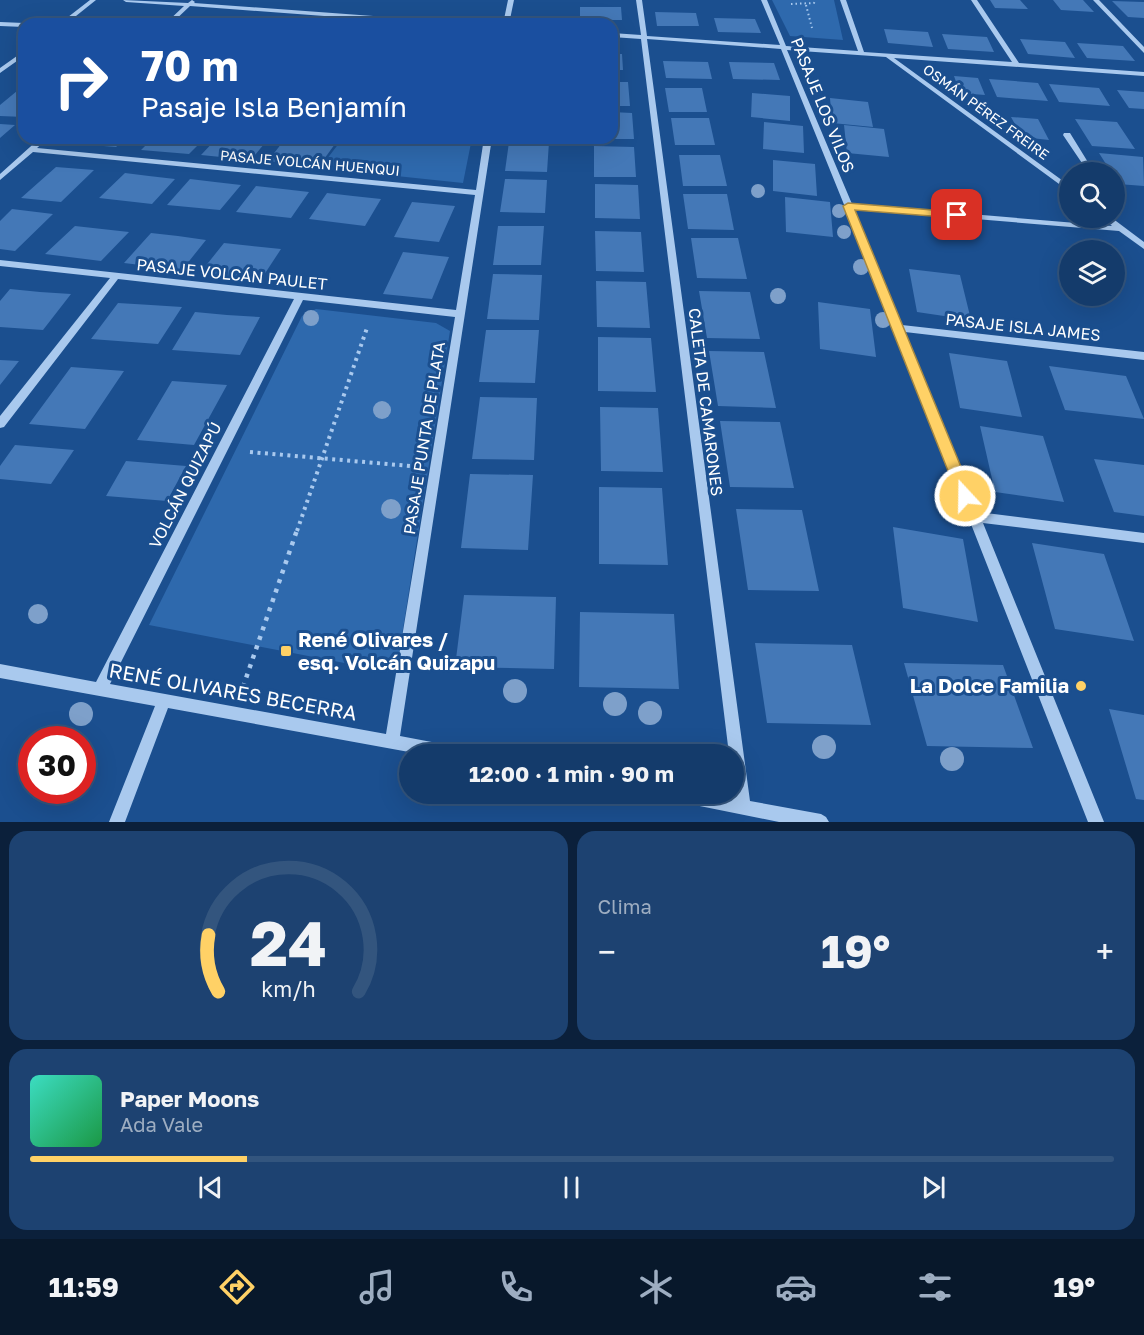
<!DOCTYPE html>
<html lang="es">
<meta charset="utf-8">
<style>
body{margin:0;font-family:"Golos Text",sans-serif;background:#1d4271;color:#f1f3f6;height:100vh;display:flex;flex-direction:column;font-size:22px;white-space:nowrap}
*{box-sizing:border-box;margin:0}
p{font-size:20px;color:#9dadc1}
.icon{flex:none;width:33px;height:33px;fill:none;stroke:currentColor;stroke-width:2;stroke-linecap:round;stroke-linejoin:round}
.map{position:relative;height:822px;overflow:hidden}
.sheet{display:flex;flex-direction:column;gap:9px;padding:9px;background:#0b203b;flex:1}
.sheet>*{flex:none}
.top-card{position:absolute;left:18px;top:18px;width:600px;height:126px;border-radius:18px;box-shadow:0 6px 24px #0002,0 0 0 2px #33557e;background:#1a4fa0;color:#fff;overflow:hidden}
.buttons{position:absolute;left:1059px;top:162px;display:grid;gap:12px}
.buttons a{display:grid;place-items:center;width:66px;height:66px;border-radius:50%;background:#143b6b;box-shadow:0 6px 24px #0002,0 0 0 2px #33557e;font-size:30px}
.speed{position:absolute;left:18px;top:726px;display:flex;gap:12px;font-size:30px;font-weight:700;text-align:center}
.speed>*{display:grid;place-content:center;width:78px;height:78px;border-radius:50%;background:#143b6b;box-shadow:0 6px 24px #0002,0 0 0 2px #33557e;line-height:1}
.speed .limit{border:9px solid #d22;background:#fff;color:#111}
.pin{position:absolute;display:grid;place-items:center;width:51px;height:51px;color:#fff;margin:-26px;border-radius:12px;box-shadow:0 3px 9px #0006}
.me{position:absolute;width:66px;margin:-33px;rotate:339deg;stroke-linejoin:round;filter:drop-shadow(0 0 4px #0008)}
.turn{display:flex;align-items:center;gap:21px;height:126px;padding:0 24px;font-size:27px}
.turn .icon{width:78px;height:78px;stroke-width:2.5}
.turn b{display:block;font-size:42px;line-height:51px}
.big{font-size:45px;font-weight:700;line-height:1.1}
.sheet .tile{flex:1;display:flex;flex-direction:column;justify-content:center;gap:9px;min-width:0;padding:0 21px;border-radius:18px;background:#1d4271}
.sheet .dial{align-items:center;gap:0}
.dial svg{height:156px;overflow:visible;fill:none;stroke:#33557e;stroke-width:7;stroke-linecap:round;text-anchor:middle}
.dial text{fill:#f1f3f6;stroke:none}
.song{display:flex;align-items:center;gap:18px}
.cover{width:72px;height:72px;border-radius:9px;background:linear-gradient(135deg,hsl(170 70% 55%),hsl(140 70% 35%))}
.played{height:6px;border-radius:3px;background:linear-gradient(90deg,#ffd166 20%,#33557e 20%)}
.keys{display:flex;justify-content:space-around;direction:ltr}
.heat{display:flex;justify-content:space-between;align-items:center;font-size:33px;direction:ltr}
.sheet .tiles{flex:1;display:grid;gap:9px;grid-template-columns:1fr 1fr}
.tile:last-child{grid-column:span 2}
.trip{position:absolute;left:399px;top:744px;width:345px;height:60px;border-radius:30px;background:#143b6b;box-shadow:0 6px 24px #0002,0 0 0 2px #33557e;font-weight:700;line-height:60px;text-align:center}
.dock{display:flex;height:96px;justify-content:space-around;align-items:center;background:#08182b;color:#9dadc1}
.dock .icon{width:42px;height:42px}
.dock .on{color:#ffd166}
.dock b{font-size:27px;color:#f1f3f6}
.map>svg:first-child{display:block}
.green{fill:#2e69ad}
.building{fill:#4478b7}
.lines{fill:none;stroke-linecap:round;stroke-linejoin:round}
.path-far2{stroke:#a9c9ee;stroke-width:2;stroke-dasharray:1.5 3;stroke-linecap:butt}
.path-far1{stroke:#a9c9ee;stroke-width:4;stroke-dasharray:3 4.5;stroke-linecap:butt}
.path{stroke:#a9c9ee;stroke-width:4.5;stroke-dasharray:4 6;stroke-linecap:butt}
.minor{fill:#a9c9ee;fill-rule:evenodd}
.tree{fill:#7ea0ca}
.route{fill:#ffd166;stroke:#a68842;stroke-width:1.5}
.poi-dot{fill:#ffd166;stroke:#1b4f8f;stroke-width:2}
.labels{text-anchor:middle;stroke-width:6;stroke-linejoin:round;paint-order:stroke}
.far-street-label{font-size:14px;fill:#fff;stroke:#1b4f8f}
.street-label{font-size:16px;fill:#fff;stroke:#1b4f8f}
.near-poi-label{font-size:20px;font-weight:bold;fill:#fff;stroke:#1b4f8f;text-anchor:start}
.near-street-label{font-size:20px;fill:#fff;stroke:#1b4f8f}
</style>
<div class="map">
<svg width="1144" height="822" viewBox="0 0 1144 822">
<rect width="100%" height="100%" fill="#1b4f8f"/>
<!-- green -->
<path class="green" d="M 772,0 L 834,0 L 843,40 L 790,36 Z
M 343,138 L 472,138 L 463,183 L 320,168 Z
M 316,309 L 436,323 L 450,331 L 396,673 L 149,625 L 302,316 Z"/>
<!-- building -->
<path class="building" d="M 990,0 L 1020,0 L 1028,9 L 995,8 Z
M 1053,0 L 1083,0 L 1094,12 L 1061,10 Z
M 1112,1 L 1144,2 L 1144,18 L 1128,17 Z
M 580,7 L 621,7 L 622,20 L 580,20 Z
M 655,12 L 696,13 L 699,26 L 657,26 Z
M 104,16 L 123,18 L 141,19 L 135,24 L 93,24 Z
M 714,18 L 755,19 L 761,33 L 718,32 Z
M 884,29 L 928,32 L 933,47 L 888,43 Z
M 942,34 L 987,37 L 994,52 L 948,49 Z
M 1020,39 L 1065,42 L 1075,58 L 1028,54 Z
M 1077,43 L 1123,46 L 1135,61 L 1087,58 Z
M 612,54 L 622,54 L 623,70 L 612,70 Z
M 663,61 L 708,62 L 712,79 L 666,78 Z
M 729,62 L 774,63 L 780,80 L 733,79 Z
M 954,76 L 978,78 L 985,95 L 960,93 Z
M 989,79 L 1038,83 L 1048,101 L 997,97 Z
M 612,82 L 628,82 L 630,106 L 612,106 Z
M 1049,84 L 1099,88 L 1110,106 L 1059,102 Z
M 665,88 L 702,88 L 707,112 L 669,112 Z
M 1117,90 L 1144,92 L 1144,109 L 1129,108 Z
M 17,91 L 24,91 L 24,117 L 0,116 L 0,105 Z
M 752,93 L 790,96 L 790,121 L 751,117 Z
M 830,98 L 868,102 L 873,127 L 832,123 Z
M 612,112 L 632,113 L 634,139 L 612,139 Z
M 1011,117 L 1038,119 L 1049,140 L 1022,137 Z
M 671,118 L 709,118 L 715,145 L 675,145 Z
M 1075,119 L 1117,122 L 1135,149 L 1092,146 Z
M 764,122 L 803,126 L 804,153 L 763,149 Z
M 0,124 L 15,125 L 0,138 Z
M 844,125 L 884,129 L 889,157 L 847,153 Z
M 85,138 L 125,138 L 116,147 L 79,144 Z
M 153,138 L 205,138 L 189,154 L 141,150 Z
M 217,138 L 269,138 L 251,160 L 201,155 Z
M 285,139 L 310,141 L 335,144 L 319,166 L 268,161 Z
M 509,142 L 549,142 L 547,172 L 505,171 Z
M 594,146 L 634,147 L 636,177 L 594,177 Z
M 1099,153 L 1143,157 L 1144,186 L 1118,184 L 1114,172 L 1111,172 Z
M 679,155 L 720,155 L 727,186 L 683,186 Z
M 773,160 L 815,164 L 817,196 L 773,191 Z
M 56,167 L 94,170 L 61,202 L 21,198 Z
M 125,173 L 149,176 L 175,179 L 152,204 L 99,198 Z
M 190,179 L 215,182 L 241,185 L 220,210 L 167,205 Z
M 505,179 L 547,180 L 545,213 L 500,212 Z
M 595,184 L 638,185 L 640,219 L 595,218 Z
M 256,186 L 283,189 L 309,192 L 291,218 L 236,212 Z
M 327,193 L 353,196 L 381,199 L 365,226 L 309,219 Z
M 683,194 L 727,194 L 734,230 L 688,229 Z
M 785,197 L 830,202 L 833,237 L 786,232 Z
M 412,202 L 455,206 L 439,242 L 394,237 Z
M 12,209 L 53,214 L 15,251 L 0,249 L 0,221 Z
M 75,226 L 129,232 L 101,261 L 45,254 Z
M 498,226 L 544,226 L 541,265 L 493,265 Z
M 595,231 L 641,232 L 644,272 L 596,271 Z
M 151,233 L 178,236 L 206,240 L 182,270 L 124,263 Z
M 691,238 L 738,238 L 747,279 L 697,278 Z
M 224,243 L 252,246 L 281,249 L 260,281 L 200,273 Z
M 403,252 L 449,257 L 432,299 L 383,294 Z
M 909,269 L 960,275 L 971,320 L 917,312 Z
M 493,274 L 542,275 L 539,320 L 487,319 Z
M 596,281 L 646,282 L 650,328 L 597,327 Z
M 10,289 L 40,292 L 71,294 L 43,330 L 0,327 L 0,301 Z
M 699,291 L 750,292 L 760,339 L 707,338 Z
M 818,302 L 870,309 L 876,357 L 820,349 Z
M 118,303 L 151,305 L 182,307 L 158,344 L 91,339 Z
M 195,312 L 227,315 L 260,317 L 240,355 L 172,350 Z
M 486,330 L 539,330 L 535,383 L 479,382 Z
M 598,337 L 651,338 L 656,392 L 598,391 Z
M 709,351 L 764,352 L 776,408 L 718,406 Z
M 949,353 L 1007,361 L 1022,417 L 960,408 Z
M 0,360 L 19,361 L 0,385 Z
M 1049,366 L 1126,376 L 1144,419 L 1065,410 Z
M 71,367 L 124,371 L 85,429 L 29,424 Z
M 172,381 L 227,385 L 194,445 L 137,440 Z
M 480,397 L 537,398 L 534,460 L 472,459 Z
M 600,407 L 658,408 L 663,472 L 601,471 Z
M 720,421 L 780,422 L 794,488 L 730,487 Z
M 980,426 L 1043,436 L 1064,502 L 995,492 Z
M 15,445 L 74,450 L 51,484 L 0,479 L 0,466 Z
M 1094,459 L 1144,465 L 1144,516 L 1114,512 Z
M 126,461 L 186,466 L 167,501 L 106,496 Z
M 470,474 L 533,475 L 528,550 L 461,548 Z
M 599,487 L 662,488 L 668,565 L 599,564 Z
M 736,509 L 802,510 L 819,591 L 748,590 Z
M 893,527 L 963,539 L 978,622 L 903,608 Z
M 1032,543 L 1104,554 L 1134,641 L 1055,629 Z
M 464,595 L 556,597 L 554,669 L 455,667 Z
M 580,612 L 674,614 L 679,689 L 579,687 Z
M 755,643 L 852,645 L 871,725 L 767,723 Z
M 904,663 L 1003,665 L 1033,748 L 927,746 Z
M 1109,709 L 1144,715 L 1144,800 L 1136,799 Z"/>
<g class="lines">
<!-- path-far2 -->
<path class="path-far2" d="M 791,4 L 814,3 L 815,0
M 806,5 L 812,28"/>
<!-- path-far1 -->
<path class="path-far1" d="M 250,452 L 410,466
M 297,531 L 367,328"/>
<!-- path -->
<path class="path" d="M 243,687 L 297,530"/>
<!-- minor -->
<path class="minor" d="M 90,0 L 96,0 L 66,24 L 59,24 Z
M 123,0 L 188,3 L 192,0 L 195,2 L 194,3 L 455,22 L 458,24 L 431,24 L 190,6 L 171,24 L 165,24 L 184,6 L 126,2 Z
M 508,0 L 514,0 L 509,24 L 503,24 Z
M 636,0 L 642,0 L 647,36 L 780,45 L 761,0 L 767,0 L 786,46 L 858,51 L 840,0 L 846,0 L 864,52 L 1012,62 L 971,0 L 977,0 L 1019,63 L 1144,72 L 1144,76 L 894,58 L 1070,186 L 1070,192 L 886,57 L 787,50 L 852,204 L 1112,226 L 1103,218 L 1112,218 L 1144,242 L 1144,249 L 1119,231 L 854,209 L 902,325 L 1144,352 L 1144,360 L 905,332 L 978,512 L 1144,533 L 1144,543 L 983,523 L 1104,822 L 1088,822 L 894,328 L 781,49 L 647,39 L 750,801 L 821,814 L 826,817 L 829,822 L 779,822 L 665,799 L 663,794 L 708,794 L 734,798 L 734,754 L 729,754 L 641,39 L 612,37 L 612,33 L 641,35 Z
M 1093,0 L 1099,0 L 1144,47 L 1144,53 Z
M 0,22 L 24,23 L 26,24 L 24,24 L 24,27 L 0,26 Z
M 24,51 L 24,56 L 0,73 L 0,68 Z
M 1064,133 L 1070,133 L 1094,172 L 1088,172 L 1063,135 Z
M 40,138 L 48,138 L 37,148 L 476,190 L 484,138 L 492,138 L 400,736 L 458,747 L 463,749 L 465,754 L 420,754 L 168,708 L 125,822 L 109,822 L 155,706 L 0,678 L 0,664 L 96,682 L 294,299 L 118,279 L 4,427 L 0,428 L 0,416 L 110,278 L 0,266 L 0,260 L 456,310 L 475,195 L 33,152 L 0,180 L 0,174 ZM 303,300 L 455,317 L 386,734 L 110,684 Z"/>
</g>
<!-- trees -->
<g class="tree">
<circle cx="758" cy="191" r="7"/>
<circle cx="839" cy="211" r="7"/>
<circle cx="844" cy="232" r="7"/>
<circle cx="861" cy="267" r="8"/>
<circle cx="778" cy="296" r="8"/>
<circle cx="311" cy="318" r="8"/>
<circle cx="883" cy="320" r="8"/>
<circle cx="382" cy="410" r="9"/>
<circle cx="391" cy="509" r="10"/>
<circle cx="38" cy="614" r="10"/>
<circle cx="515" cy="691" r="12"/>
<circle cx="615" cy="704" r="12"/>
<circle cx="650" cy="713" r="12"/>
<circle cx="81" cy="714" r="12"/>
<circle cx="824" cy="747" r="12"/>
<circle cx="952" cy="759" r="12"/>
</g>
<!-- route -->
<path class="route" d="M 848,203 L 957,212 L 962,215 L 957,218 L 855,210 L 973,496 L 971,500 L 965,502 L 960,500 L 958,496 L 843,206 Z"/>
<!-- markers -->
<g class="poi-dot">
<rect x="280" y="645" width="12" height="12" rx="3"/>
<circle cx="1081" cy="686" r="6"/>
</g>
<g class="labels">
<!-- far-street labels -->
<g class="far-street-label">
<text transform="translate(986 112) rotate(36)" y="5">OSMÁN PÉREZ FREIRE</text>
<text transform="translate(310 163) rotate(5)" y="5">PASAJE VOLCÁN HUENQUI</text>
</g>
<!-- street labels -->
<g class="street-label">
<text transform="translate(823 105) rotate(68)" y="6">PASAJE LOS VILOS</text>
<text transform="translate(232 274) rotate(6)" y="6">PASAJE VOLCÁN PAULET</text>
<text transform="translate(1023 327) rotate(6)" y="6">PASAJE ISLA JAMES</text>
<text transform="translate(706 402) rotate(83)" y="6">CALETA DE CAMARONES</text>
<text transform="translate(424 438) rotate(-81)" y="6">PASAJE PUNTA DE PLATA</text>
<text transform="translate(185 485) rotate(-63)" y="6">VOLCÁN QUIZAPÚ</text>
</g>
<!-- near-poi labels -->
<g class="near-poi-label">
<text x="298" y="647">René Olivares /<tspan x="298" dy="23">esq. Volcán Quizapu</tspan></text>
<text x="1069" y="693" text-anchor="end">La Dolce Familia</text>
</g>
<!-- near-street labels -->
<g class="near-street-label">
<text transform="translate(233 692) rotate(10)" y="7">RENÉ OLIVARES BECERRA</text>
</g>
</g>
</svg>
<div class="buttons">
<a><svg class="icon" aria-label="search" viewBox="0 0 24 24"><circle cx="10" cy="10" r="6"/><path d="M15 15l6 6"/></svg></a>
<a><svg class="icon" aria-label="layers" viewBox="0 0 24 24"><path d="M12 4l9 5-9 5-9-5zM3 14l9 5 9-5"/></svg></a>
</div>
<div class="speed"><div class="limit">30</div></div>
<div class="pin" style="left:957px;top:215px;background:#d93025"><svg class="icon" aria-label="arrive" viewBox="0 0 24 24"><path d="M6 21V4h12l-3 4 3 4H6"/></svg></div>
<svg class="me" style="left:965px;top:496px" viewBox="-20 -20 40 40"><circle r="17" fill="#ffd166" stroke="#fff" stroke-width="3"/><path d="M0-11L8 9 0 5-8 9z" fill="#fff"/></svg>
<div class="trip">12:00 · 1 min · 90 m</div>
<div class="top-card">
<div class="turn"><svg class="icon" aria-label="right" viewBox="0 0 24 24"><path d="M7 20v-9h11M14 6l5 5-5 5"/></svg><div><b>70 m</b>Pasaje Isla Benjamín</div></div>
</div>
</div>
<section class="sheet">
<div class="tiles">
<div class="tile dial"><svg viewBox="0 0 100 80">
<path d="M14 69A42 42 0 1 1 86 69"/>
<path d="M14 69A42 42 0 0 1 9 40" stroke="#ffd166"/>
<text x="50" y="56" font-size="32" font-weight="700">24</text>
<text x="50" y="72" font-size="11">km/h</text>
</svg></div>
<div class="tile"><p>Clima</p>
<div class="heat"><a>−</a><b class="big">19°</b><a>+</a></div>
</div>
<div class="tile">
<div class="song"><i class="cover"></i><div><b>Paper Moons</b><p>Ada Vale</p></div></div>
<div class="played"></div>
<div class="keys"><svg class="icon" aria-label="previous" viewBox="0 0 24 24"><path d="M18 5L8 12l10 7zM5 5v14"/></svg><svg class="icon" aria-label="pause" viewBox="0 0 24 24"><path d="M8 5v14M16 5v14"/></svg><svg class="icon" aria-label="next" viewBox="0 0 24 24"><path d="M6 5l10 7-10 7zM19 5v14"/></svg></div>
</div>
</div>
</section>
<nav class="dock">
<b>11:59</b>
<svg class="icon on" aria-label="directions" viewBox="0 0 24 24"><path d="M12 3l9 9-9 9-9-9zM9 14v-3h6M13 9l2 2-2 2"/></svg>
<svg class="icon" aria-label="music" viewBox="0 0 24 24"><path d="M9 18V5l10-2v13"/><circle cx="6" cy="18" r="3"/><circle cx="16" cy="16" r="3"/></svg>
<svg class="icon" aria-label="phone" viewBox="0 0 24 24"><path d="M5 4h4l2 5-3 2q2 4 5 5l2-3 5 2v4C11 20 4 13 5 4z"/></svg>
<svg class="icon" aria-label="climate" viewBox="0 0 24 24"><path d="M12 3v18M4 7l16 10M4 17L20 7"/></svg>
<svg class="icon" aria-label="car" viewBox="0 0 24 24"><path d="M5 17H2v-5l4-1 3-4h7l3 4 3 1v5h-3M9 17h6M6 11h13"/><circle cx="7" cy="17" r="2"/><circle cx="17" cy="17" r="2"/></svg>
<svg class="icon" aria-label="filters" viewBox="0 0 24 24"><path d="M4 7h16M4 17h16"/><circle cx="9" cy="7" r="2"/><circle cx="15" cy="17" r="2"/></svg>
<b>19°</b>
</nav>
